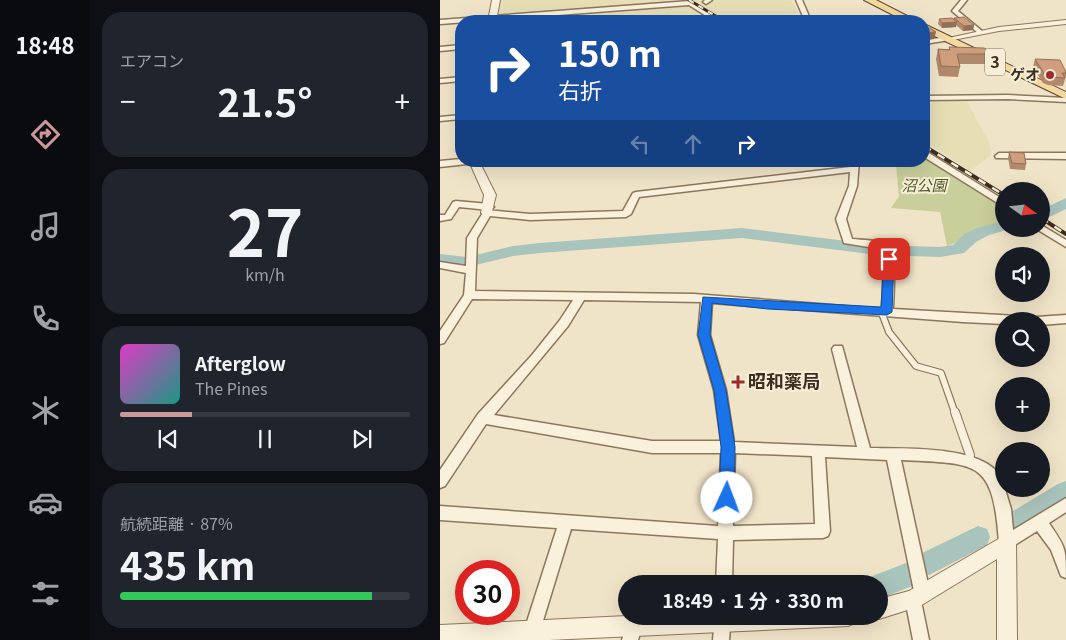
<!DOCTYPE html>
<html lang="ja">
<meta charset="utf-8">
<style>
body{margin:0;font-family:Georgia,"Noto Sans JP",serif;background:#20242c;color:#f1f3f6;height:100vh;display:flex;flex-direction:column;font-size:19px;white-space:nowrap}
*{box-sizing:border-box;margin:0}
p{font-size:16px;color:#9ea1a6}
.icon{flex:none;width:28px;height:28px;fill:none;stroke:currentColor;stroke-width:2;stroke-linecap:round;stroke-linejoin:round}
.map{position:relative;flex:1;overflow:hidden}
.side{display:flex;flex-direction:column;gap:12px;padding:12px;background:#0d0f14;width:350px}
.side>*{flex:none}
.guide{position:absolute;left:15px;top:15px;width:475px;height:152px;border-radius:20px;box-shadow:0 5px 20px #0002;background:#1a4fa0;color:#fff;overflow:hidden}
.needle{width:32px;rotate:105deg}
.fabs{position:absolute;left:555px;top:182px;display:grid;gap:10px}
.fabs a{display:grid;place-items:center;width:55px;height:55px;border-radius:50%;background:#171b24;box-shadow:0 5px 20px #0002;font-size:25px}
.speed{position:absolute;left:15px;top:560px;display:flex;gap:10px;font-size:25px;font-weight:700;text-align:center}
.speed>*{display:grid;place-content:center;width:65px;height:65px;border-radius:50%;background:#171b24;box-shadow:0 5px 20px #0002;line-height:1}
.speed .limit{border:8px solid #d22;background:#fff;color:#111}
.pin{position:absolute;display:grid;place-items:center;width:42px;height:42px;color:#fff;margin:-21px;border-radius:10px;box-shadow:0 2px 8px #0006}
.me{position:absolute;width:55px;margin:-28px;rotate:2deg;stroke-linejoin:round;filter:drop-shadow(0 0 4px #0008)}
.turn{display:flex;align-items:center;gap:18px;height:105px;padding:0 20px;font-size:22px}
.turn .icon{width:65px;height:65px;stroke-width:2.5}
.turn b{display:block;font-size:35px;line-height:42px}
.lanes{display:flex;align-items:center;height:48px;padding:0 20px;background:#0003;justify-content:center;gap:25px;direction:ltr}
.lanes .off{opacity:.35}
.big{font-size:38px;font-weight:700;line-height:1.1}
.side .card{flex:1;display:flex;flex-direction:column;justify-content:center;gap:8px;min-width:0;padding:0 18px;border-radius:20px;background:#20242c}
.side .dial{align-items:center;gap:0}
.dial b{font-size:65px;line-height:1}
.song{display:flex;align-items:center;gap:15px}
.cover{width:60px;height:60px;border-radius:8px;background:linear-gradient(135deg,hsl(310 70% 55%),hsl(170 70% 35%))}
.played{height:5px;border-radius:2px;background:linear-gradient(90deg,#cc999b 25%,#363941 25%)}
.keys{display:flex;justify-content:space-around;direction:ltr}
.heat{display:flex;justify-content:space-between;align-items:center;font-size:28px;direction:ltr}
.charge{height:8px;border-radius:4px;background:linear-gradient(90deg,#34c759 87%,#363941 0)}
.trip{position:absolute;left:178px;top:575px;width:270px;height:50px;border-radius:25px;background:#171b24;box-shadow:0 5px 20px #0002;font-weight:700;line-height:50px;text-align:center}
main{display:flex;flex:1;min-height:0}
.tab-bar{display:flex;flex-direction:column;width:90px;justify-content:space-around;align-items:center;background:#090b0e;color:#9ea1a6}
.tab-bar .icon{width:35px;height:35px}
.tab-bar .on{color:#cc999b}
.tab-bar b{font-size:22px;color:#f1f3f6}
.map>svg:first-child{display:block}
.farmland{fill:#e6deb5}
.green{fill:#c9cf9b}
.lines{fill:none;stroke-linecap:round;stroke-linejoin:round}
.river{fill:#a9c4bc;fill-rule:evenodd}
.service-far1-casing{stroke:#8d765c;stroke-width:8}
.service-casing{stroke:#8d765c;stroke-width:10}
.minor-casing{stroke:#8d765c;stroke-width:3}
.tertiary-casing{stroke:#8d765c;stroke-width:2}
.primary-casing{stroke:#5b4430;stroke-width:2}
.service-far1{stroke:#faf1dc;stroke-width:5.5}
.service{stroke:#faf1dc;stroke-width:8}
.minor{fill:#faf1dc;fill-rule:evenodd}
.tertiary{fill:#faf1dc;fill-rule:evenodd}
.primary{fill:#f3d9a0;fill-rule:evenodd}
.rail-far1-casing{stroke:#3d2e20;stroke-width:3}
.rail-casing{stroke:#3d2e20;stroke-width:4}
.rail-far1{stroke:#f7eed8;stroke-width:2;stroke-dasharray:5.5;stroke-linecap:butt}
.rail{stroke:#f7eed8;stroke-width:2.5;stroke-dasharray:8;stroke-linecap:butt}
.wall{fill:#b2896c}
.shaded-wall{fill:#916f58}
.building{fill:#cf9f7d;stroke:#916f58}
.route{fill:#1a73e8;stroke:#114b97}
.poi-dot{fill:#9e2a2b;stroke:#f7eed8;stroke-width:2}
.labels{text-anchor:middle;stroke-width:4;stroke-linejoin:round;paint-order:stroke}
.far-poi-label{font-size:15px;font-weight:bold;fill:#3d2e20;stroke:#f7eed8;text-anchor:end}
.far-park-label{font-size:15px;font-style:italic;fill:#4d5a26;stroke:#f7eed8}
.shield{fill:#f7eed8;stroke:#756857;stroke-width:1}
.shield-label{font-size:16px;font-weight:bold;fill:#3d2e20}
.poi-label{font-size:18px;font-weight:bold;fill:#3d2e20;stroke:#f7eed8;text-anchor:start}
</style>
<main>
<nav class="tab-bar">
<b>18:48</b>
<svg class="icon on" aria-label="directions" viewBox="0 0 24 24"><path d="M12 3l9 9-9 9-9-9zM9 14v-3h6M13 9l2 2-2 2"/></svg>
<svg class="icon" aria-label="music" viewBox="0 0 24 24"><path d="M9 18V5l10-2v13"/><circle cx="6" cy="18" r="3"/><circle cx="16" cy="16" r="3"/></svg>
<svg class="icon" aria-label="phone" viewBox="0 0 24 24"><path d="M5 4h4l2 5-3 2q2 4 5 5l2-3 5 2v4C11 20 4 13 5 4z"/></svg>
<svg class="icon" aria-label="climate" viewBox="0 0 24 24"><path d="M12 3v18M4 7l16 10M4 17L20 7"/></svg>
<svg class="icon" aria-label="car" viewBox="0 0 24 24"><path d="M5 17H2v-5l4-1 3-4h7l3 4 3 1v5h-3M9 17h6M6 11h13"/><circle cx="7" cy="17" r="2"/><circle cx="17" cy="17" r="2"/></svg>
<svg class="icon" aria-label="filters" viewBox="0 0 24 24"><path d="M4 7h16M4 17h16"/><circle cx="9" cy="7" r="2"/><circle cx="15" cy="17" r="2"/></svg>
</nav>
<section class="side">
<div class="card"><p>エアコン</p>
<div class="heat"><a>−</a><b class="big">21.5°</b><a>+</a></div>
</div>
<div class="card dial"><b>27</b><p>km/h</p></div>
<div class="card">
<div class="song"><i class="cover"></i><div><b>Afterglow</b><p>The Pines</p></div></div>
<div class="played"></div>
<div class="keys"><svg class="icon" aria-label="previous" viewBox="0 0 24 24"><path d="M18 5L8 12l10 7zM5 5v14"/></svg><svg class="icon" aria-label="pause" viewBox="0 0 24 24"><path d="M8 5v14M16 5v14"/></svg><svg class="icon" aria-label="next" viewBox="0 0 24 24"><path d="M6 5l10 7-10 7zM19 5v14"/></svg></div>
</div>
<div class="card"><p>航続距離 · 87%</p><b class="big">435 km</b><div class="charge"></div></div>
</section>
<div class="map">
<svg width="626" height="640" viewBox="0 0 626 640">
<rect width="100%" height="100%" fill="#f0e4c8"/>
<!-- farmland -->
<path class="farmland" d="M 56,0 L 245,0 L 278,21 L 52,21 Z
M 253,0 L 351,0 L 359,14 L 326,16 L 323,21 L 287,21 Z
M 484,99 L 526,100 L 549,142 L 551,155 L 530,171 L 484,141 Z"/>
<!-- green -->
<path class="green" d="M 484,157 L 564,208 L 564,222 C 551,225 540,228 528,234 C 520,238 516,244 507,246 L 500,212 L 451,208 L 459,196 L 456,166 L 436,164 L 436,161 L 484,161 Z"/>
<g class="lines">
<!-- river -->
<path class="river" d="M 626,198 L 626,209 L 601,221 L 601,210 Z
M 564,221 L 564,229 L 570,229 L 549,235 L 536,242 L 524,253 L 500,257 L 438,255 L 302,238 L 100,253 L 73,256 L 27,267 L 0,264 L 0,254 L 27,257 L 73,246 L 100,243 L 302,228 L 438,245 L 500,247 L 513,245 L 524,234 L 537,228 Z
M 626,481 L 626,504 L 586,530 L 577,533 L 568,530 L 565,522 L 568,514 L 618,484 Z
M 538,526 L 547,529 L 550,537 L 547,545 L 489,575 L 480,572 L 476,563 L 480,554 Z
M 466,563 L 475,567 L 479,576 L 475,585 L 439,599 L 439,584 L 427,584 L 430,577 Z"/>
<!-- service-far1 casing -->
<g class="service-far1-casing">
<path id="service-far1" d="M 441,311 L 449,332 L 476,366 L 501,373 L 515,413"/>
</g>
<!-- service casing -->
<g class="service-casing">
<path id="service" d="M 515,412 L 530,455 L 529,461"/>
</g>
<!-- minor casing -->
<g class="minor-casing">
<path id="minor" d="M 265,0 L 272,0 L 266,4 L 263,2 Z
M 356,0 L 362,0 L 371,21 L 365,21 Z
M 521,0 L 527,0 L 518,11 L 542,31 L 542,33 L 538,33 L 512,11 Z
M 250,1 L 281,21 L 274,21 L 249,5 L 0,24 L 0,20 Z
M 508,37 L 511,39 L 510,40 L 484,44 L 484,40 Z
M 21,45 L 21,49 L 0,51 L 0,47 Z
M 21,77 L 21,81 L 0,83 L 0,79 Z
M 568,95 L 626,98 L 626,102 L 568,99 L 484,100 L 484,96 Z
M 21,115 L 21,119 L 0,121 L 0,117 Z
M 484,150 L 564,200 L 564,207 L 484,157 Z
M 559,153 L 626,153 L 626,159 L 556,158 L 555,156 Z
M 21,159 L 21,161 L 31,161 L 27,164 L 0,167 L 0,161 Z
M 411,161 L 419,161 L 417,186 L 406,219 L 412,239 C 422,240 438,240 447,244 C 458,250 453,298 453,309 L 596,317 L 626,315 L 626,323 L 601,325 L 601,321 L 564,321 L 564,324 L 523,322 L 272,303 L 270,335 L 286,390 L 294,442 L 417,447 L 392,349 L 394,346 L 402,346 L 430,448 C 461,449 562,443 564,489 L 565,489 L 571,509 L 573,530 L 626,498 L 626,512 L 609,523 C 626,548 626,548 626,578 L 621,576 L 611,550 L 597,531 L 567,550 L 562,548 L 559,543 C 553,459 538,464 461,460 L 490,593 L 488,599 L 481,601 L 489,640 L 473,640 L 465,599 L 467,593 L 474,591 L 447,460 L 385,457 L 390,531 L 388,536 L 383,538 L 293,540 L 292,584 L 276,584 L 278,539 L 131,529 L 98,637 L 92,639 L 86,637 L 84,631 L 117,528 L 0,520 L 0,506 L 278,526 L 281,453 L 212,453 L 46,424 L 5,486 L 0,488 L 0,470 L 38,414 L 92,355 L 120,320 L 133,300 L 32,299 L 4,343 L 0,344 L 0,331 L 24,295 L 26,273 L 0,268 L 0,262 L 26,266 L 27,238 L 44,211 L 47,210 L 90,214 L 183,211 L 193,193 L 196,192 L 410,167 ZM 410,172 L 409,186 L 396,219 L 404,243 L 441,249 L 444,259 L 442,309 L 254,294 L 35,291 L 37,238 L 50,216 L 90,220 L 186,217 L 191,214 L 199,197 ZM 144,300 L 261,302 L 258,335 L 274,390 L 281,441 L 212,441 L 54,415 L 128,326 ZM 295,453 L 372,456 L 375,524 L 293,526 Z
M 16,201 L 49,204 L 54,207 L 49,210 L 19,207 L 11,219 L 0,221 L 0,215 L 5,215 L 13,202 Z
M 601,225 L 626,240 L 626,247 L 598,230 L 597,229 L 601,229 Z
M 275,616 L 291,616 L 289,640 L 273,640 Z
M 194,619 L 200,621 L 202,627 L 198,640 L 182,640 L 188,621 Z"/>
</g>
<!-- tertiary casing -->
<g class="tertiary-casing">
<path id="tertiary" d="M 52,0 L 60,0 L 56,21 L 48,21 Z
M 626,20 L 626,24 L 559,31 L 508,41 L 504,39 L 559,27 Z
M 29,161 L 39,161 L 56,195 L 51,215 L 47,216 L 41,213 L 44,195 Z
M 567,534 L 573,537 L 576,543 L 577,640 L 557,640 L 557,559 L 480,606 L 439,619 L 433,616 L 439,616 L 439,599 L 469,591 Z
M 187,616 L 418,616 L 415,623 L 408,626 L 109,640 L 0,640 L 0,625 Z"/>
</g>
<!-- primary casing -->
<g class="primary-casing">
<path id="primary" d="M 424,0 L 436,0 L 477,21 L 465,21 Z
M 484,24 L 626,92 L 626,99 L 484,31 Z"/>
</g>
<!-- service-far1 -->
<use href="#service-far1" class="service-far1"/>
<!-- service -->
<use href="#service" class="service"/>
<!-- minor -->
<use href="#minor" class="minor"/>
<!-- tertiary -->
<use href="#tertiary" class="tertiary"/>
<!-- primary -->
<use href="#primary" class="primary"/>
<!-- rail-far1 casing -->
<g class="rail-far1-casing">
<path id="rail-far1" d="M 249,0 L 284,21"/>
</g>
<!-- rail casing -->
<g class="rail-casing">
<path id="rail" d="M 484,146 L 564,195
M 601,218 L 626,234"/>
</g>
<!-- rail-far1 -->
<use href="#rail-far1" class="rail-far1"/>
<!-- rail -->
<use href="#rail" class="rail"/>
</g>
<!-- wall -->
<path class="wall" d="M 514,18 L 534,25 L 533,30 L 523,31 L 516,25 L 516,27 L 502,28 L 498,24 L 499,19 L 513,19 Z
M 509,47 L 552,54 L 549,64 L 519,64 L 520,67 L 518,77 L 499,76 L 496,59 L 498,49 L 509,49 Z
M 595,59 L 626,72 L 626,76 L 623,86 L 608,85 L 603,83 L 593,67 Z
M 569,152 L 586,164 L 585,170 L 570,169 L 568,158 Z"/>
<!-- shaded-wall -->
<path class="shaded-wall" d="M 517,22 L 516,27 L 502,28 L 502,23 Z
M 534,25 L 533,30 L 523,31 L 524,26 Z
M 496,32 L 494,39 L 484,41 L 484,33 Z"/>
<!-- building -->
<path class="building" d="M 524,17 L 534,25 L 524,26 L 514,18 Z
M 512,18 L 517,22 L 502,23 L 499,19 Z
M 484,28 L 490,28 L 496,32 L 484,33 Z
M 509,47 L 544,48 L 550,51 L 552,54 L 517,54 L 520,67 L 501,66 L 498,49 L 510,50 Z
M 595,59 L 620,60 L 626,72 L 626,73 L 622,73 L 625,78 L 611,77 L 605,75 Z
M 569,152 L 584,153 L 586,164 L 572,163 Z"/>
<!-- route -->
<path class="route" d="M 449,255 L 454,259 L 452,312 L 447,315 L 328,309 L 272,303 L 270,335 L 286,390 L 295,447 L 294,498 L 292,503 L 287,505 L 282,503 L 279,498 L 281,447 L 274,390 L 258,335 L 263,297 L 441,307 L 444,259 Z"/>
<!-- markers -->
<g class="poi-dot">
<circle cx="610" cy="75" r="5"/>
<path d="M295.5 374.5h5v5h5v5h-5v5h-5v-5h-5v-5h5z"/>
</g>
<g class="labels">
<!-- far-poi labels -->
<g class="far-poi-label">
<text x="600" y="80">ゲオ</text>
</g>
<!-- far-park labels -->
<g class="far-park-label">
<text x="484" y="191">沼公園</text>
</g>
<!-- shield labels -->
<rect class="shield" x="545" y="48.5" width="20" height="27" rx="4"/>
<g class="shield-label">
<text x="555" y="68">3</text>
</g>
<!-- poi labels -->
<g class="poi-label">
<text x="308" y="388">昭和薬局</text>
</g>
</g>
</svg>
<div class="fabs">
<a><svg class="needle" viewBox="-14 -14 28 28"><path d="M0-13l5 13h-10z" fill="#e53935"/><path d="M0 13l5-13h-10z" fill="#9ea1a6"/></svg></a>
<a><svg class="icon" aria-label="sound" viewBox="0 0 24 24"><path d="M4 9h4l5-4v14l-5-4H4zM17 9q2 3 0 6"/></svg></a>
<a><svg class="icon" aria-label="search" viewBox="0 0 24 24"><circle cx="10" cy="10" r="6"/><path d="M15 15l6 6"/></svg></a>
<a>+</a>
<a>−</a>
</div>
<div class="speed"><div class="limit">30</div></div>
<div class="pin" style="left:449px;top:259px;background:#d93025"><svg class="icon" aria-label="arrive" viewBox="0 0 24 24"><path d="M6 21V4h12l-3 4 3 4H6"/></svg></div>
<svg class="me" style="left:287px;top:498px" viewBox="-20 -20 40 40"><circle r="19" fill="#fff"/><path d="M0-13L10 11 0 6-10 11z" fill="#1a73e8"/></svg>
<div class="trip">18:49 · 1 分 · 330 m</div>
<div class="guide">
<div class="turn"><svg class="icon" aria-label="right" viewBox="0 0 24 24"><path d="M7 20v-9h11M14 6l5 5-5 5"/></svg><div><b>150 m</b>右折</div></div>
<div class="lanes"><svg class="icon off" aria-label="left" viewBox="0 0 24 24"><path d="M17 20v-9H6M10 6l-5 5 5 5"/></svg><svg class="icon off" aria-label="ahead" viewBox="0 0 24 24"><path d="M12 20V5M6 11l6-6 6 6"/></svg><svg class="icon" aria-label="right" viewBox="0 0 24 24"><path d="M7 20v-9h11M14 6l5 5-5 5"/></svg></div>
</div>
</div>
</main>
